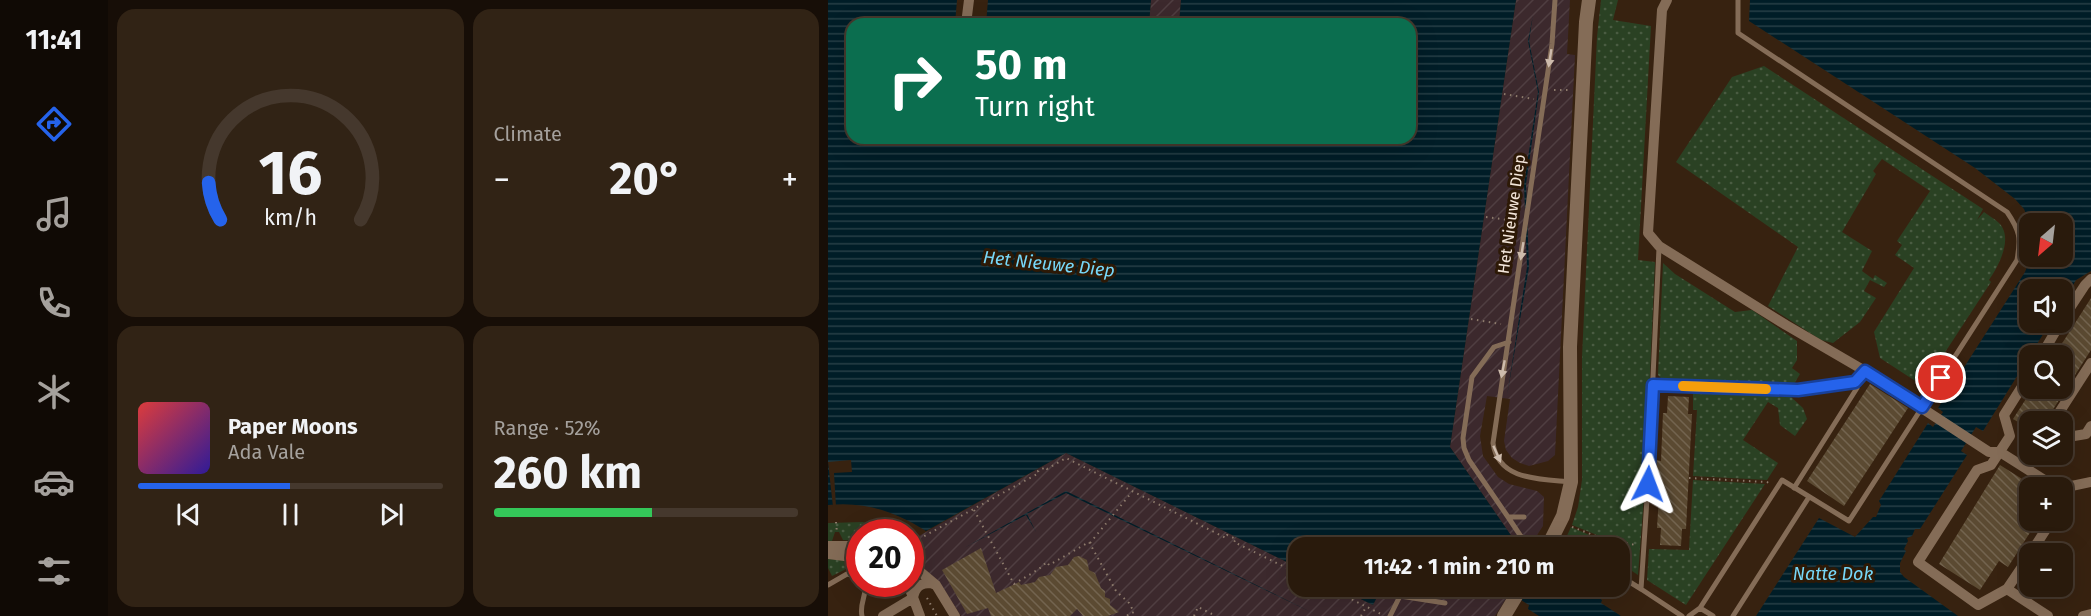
<!DOCTYPE html>
<meta charset="utf-8">
<style>
body{margin:0;font-family:"Fira Sans",sans-serif;background:#312315;color:#f1f3f6;height:100vh;display:flex;flex-direction:column;font-size:22px;white-space:nowrap}
*{box-sizing:border-box;margin:0}
p{font-size:20px;color:#a5a19d}
.icon{flex:none;width:33px;height:33px;fill:none;stroke:currentColor;stroke-width:2;stroke-linecap:round;stroke-linejoin:round}
.map{position:relative;flex:1;overflow:hidden}
.details{display:flex;flex-direction:column;gap:9px;padding:9px;background:#170e07;width:720px}
.details>*{flex:none}
.hud{position:absolute;left:18px;top:18px;width:570px;height:126px;border-radius:18px;box-shadow:0 6px 24px #0002,0 0 0 2px #45382d;background:#0b6e4f;color:#fff;overflow:hidden}
.needle{width:39px;rotate:208deg}
.tools{position:absolute;left:1191px;top:213px;display:grid;gap:12px}
.tools a{display:grid;place-items:center;width:54px;height:54px;border-radius:12px;background:#291a0c;box-shadow:0 6px 24px #0002,0 0 0 2px #45382d;font-size:30px}
.speed{position:absolute;left:18px;top:519px;display:flex;gap:12px;font-size:30px;font-weight:700;text-align:center}
.speed>*{display:grid;place-content:center;width:78px;height:78px;border-radius:50%;background:#291a0c;box-shadow:0 6px 24px #0002,0 0 0 2px #45382d;line-height:1}
.speed .limit{border:9px solid #d22;background:#fff;color:#111}
.pin{position:absolute;display:grid;place-items:center;width:51px;height:51px;color:#fff;margin:-26px;border:3px solid #fff;border-radius:50%;box-shadow:0 2px 6px #0007}
.me{position:absolute;width:66px;margin:-33px;rotate:3deg;stroke-linejoin:round;filter:drop-shadow(0 0 4px #0008)}
.turn{display:flex;align-items:center;gap:21px;height:126px;padding:0 30px;font-size:27px}
.turn .icon{width:78px;height:78px;stroke-width:2.5}
.turn b{display:block;font-size:42px;line-height:51px}
.big{font-size:45px;font-weight:700;line-height:1.1}
.details .widget{flex:1;display:flex;flex-direction:column;justify-content:center;gap:9px;min-width:0;padding:0 21px;border-radius:18px;background:#312315}
.details .dial{align-items:center;gap:0}
.dial svg{height:156px;overflow:visible;fill:none;stroke:#45382d;stroke-width:7;stroke-linecap:round;text-anchor:middle}
.dial text{fill:#f1f3f6;stroke:none}
.song{display:flex;align-items:center;gap:18px}
.cover{width:72px;height:72px;border-radius:9px;background:linear-gradient(135deg,hsl(0 70% 55%),hsl(250 70% 35%))}
.played{height:6px;border-radius:3px;background:linear-gradient(90deg,#2563eb 50%,#45382d 50%)}
.keys{display:flex;justify-content:space-around;direction:ltr}
.heat{display:flex;justify-content:space-between;align-items:center;font-size:33px;direction:ltr}
.charge{height:9px;border-radius:4px;background:linear-gradient(90deg,#34c759 52%,#45382d 0)}
.details .tiles{flex:1;display:grid;gap:9px;grid-template-columns:repeat(2,1fr)}
.trip{position:absolute;left:460px;top:537px;width:342px;height:60px;border-radius:18px;background:#291a0c;box-shadow:0 6px 24px #0002,0 0 0 2px #45382d;font-weight:700;line-height:60px;text-align:center}
main{display:flex;flex:1;min-height:0}
.tab-bar{display:flex;flex-direction:column;width:108px;justify-content:space-around;align-items:center;background:#100a05;color:#a5a19d}
.tab-bar .icon{width:42px;height:42px}
.tab-bar .active{color:#2563eb}
.tab-bar b{font-size:27px;color:#f1f3f6}
.map>svg:first-child{display:block}
.industrial{fill:url(#industrial-furrows)}
.grass{fill:url(#grass-dots)}
.water{fill:url(#water-rules)}
.pier{fill:#372210}
.building{fill:url(#building-back-hatch)}
.lines{fill:none;stroke-linecap:round;stroke-linejoin:round}
.path{stroke:#8d7b6c;stroke-width:2;stroke-dasharray:1.5 4.5;stroke-linecap:butt}
.service{stroke:#846c57;stroke-width:5}
.minor{stroke:#846c57;stroke-width:10}
.tertiary{stroke:#846c57;stroke-width:14}
.oneway{fill:#cdbbac}
.route-casing{stroke:#184099;stroke-width:15}
.route{stroke:#2563eb;stroke-width:10}
.slow{stroke:#f59e0b;stroke-width:10}
.labels{text-anchor:middle;stroke-width:6;stroke-linejoin:round;paint-order:stroke}
.street-label{font-size:16px;fill:#f4e6da;stroke:#2d1906}
.water-label{font-size:18px;font-style:italic;fill:#77d8f9;stroke:#2d1906}
</style>
<main>
<nav class="tab-bar">
<b>11:41</b>
<svg class="icon active" aria-label="directions" viewBox="0 0 24 24"><path d="M12 3l9 9-9 9-9-9zM9 14v-3h6M13 9l2 2-2 2"/></svg>
<svg class="icon" aria-label="music" viewBox="0 0 24 24"><path d="M9 18V5l10-2v13"/><circle cx="6" cy="18" r="3"/><circle cx="16" cy="16" r="3"/></svg>
<svg class="icon" aria-label="phone" viewBox="0 0 24 24"><path d="M5 4h4l2 5-3 2q2 4 5 5l2-3 5 2v4C11 20 4 13 5 4z"/></svg>
<svg class="icon" aria-label="climate" viewBox="0 0 24 24"><path d="M12 3v18M4 7l16 10M4 17L20 7"/></svg>
<svg class="icon" aria-label="car" viewBox="0 0 24 24"><path d="M5 17H2v-5l4-1 3-4h7l3 4 3 1v5h-3M9 17h6M6 11h13"/><circle cx="7" cy="17" r="2"/><circle cx="17" cy="17" r="2"/></svg>
<svg class="icon" aria-label="filters" viewBox="0 0 24 24"><path d="M4 7h16M4 17h16"/><circle cx="9" cy="7" r="2"/><circle cx="15" cy="17" r="2"/></svg>
</nav>
<section class="details">
<div class="tiles">
<div class="widget dial"><svg viewBox="0 0 100 80">
<path d="M14 69A42 42 0 1 1 86 69"/>
<path d="M14 69A42 42 0 0 1 8 50" stroke="#2563eb"/>
<text x="50" y="56" font-size="32" font-weight="700">16</text>
<text x="50" y="72" font-size="11">km/h</text>
</svg></div>
<div class="widget"><p>Climate</p>
<div class="heat"><a>−</a><b class="big">20°</b><a>+</a></div>
</div>
<div class="widget">
<div class="song"><i class="cover"></i><div><b>Paper Moons</b><p>Ada Vale</p></div></div>
<div class="played"></div>
<div class="keys"><svg class="icon" aria-label="previous" viewBox="0 0 24 24"><path d="M18 5L8 12l10 7zM5 5v14"/></svg><svg class="icon" aria-label="pause" viewBox="0 0 24 24"><path d="M8 5v14M16 5v14"/></svg><svg class="icon" aria-label="next" viewBox="0 0 24 24"><path d="M6 5l10 7-10 7zM19 5v14"/></svg></div>
</div>
<div class="widget"><p>Range · 52%</p><b class="big">260 km</b><div class="charge"></div></div>
</div>
</section>
<div class="map">
<svg width="1263" height="616" viewBox="0 0 1263 616">
<defs>
<pattern id="industrial-furrows" width="10" height="10" patternUnits="userSpaceOnUse" patternTransform="scale(1.5)"><rect width="10" height="10" fill="#3c292d"/><path d="M-1 1l2-2M0 10L10 0M9 11l2-2" fill="none" stroke="#4f3e41"/></pattern>
<pattern id="grass-dots" width="8" height="8" patternUnits="userSpaceOnUse" patternTransform="scale(1.5)"><rect width="8" height="8" fill="#2a4123"/><path d="M2 2h.1M6 6h.1" fill="none" stroke="#4a5c42" stroke-width="1.8" stroke-linecap="round"/></pattern>
<pattern id="water-rules" width="6" height="5" patternUnits="userSpaceOnUse" patternTransform="scale(1.5)"><rect width="6" height="5" fill="#001d27"/><path d="M0 2.5h6" fill="none" stroke="#263e46"/></pattern>
<pattern id="building-back-hatch" width="6" height="6" patternUnits="userSpaceOnUse" patternTransform="scale(1.5)"><rect width="6" height="6" fill="#5b4a32"/><path d="M-1 5l2 2M0 0l6 6M5-1l2 2" fill="none" stroke="#73644f"/></pattern>
</defs>
<rect width="100%" height="100%" fill="#372210"/>
<!-- industrial -->
<path class="industrial" d="M 323,0 L 353,0 L 351,24 L 321,24 Z
M 688,0 L 742,0 L 739,54 L 747,55 L 727,455 L 720,461 L 701,466 L 692,463 L 684,458 L 678,450 L 676,441 L 682,399 L 659,396 L 652,436 L 655,456 L 670,477 L 681,484 L 709,491 L 716,497 L 715,526 L 701,547 L 691,547 L 622,447 Z
M 238,453 L 471,568 L 471,586 L 508,587 L 545,605 L 554,587 L 664,586 L 673,588 L 682,593 L 667,616 L 133,616 L 112,583 L 83,556 L 82,541 Z"/>
<!-- grass -->
<path class="grass" d="M 773,0 L 790,0 L 785,20 L 823,26 L 810,260 L 827,262 L 817,484 L 810,575 L 792,563 L 792,548 L 767,547 L 765,546 L 769,535 L 744,525 L 750,507 L 754,480 L 754,357 L 769,37 Z
M 936,66 L 1155,209 L 1149,220 L 1156,212 C 1160,215 1167,219 1171,223 C 1186,238 1170,267 1161,280 L 1163,282 L 1095,386 L 1052,358 L 1046,332 L 1086,268 L 1067,255 L 1074,245 L 1069,241 L 1102,191 L 1054,159 L 1045,171 L 1048,174 L 1014,232 L 1044,251 L 1034,271 L 1045,279 L 1047,275 L 1059,283 L 1056,287 L 1042,280 L 1036,291 L 1048,298 L 1032,322 L 1005,343 L 993,340 L 940,306 L 970,247 L 848,162 L 904,77 Z
M 835,263 L 847,274 L 907,312 L 924,310 L 969,341 L 969,360 L 964,368 L 972,374 L 966,384 L 955,382 L 952,385 L 949,385 L 834,379 L 830,375 Z
M 865,393 L 945,394 L 953,397 L 962,396 L 975,408 L 979,419 L 967,436 L 952,425 L 950,408 L 940,402 L 915,440 L 950,463 L 939,480 L 865,476 L 869,410 L 865,410 Z
M 865,480 L 937,484 L 858,605 L 819,580 L 821,549 L 861,550 Z
M 35,522 L 66,532 L 32,532 L 31,541 L 15,540 L 11,532 L 7,532 L 4,541 L 0,541 L 0,523 Z
M 743,527 L 766,537 L 763,544 L 752,537 L 745,547 L 739,547 L 741,543 L 737,540 Z
M 0,559 L 21,560 L 20,568 L 4,576 L 0,568 Z"/>
<!-- water -->
<path class="water" d="M 0,0 L 129,0 L 127,24 L 24,24 L 24,138 L 582,138 L 582,24 L 351,24 L 353,0 L 688,0 L 622,447 L 691,547 L 471,548 L 471,568 L 238,453 L 98,531 C 68,512 37,501 0,505 Z
M 160,0 L 323,0 L 321,24 L 158,24 Z
M 922,0 L 1263,0 L 1263,271 L 1248,280 L 1235,302 L 1234,290 L 1202,290 L 1202,322 L 1222,323 L 1155,431 L 1148,427 L 1133,451 L 1139,455 L 1092,529 L 1087,529 L 1084,536 L 1079,538 L 1080,541 L 1076,549 L 1078,551 L 1072,563 L 1072,572 L 1076,577 L 1130,616 L 928,616 L 991,518 L 1027,537 L 1045,517 L 1048,517 L 1053,505 L 1051,501 L 1100,423 L 1105,427 L 1115,412 L 1110,408 L 1197,272 L 1203,257 L 1234,256 L 1234,224 L 1202,223 L 1196,209 L 1187,199 L 1147,168 L 921,21 Z
M 705,15 L 701,41 L 711,92 L 698,184 L 701,267 L 679,396 L 699,267 L 696,184 L 710,92 L 700,41 Z
M 238,491 L 491,616 L 238,493 L 199,514 L 208,532 L 198,515 L 136,548 Z
M 747,586 L 751,589 L 755,588 L 774,600 L 773,603 L 793,616 L 711,616 L 700,609 L 701,605 C 689,598 678,588 664,587 Z
M 508,587 L 554,587 L 545,605 Z"/>
<!-- pier -->
<path class="pier" d="M 23,460 L 24,472 L 6,473 L 8,507 L 5,507 L 0,462 Z"/>
<!-- building -->
<path class="building" d="M 1263,298 L 1263,350 L 1217,422 L 1202,422 L 1202,429 L 1185,419 L 1205,388 L 1234,388 L 1234,356 L 1226,356 Z
M 1042,384 L 1080,408 L 1016,506 L 979,481 Z
M 840,396 L 861,397 L 860,414 L 864,414 L 858,529 L 854,529 L 853,546 L 832,545 L 833,528 L 829,528 L 832,480 L 825,480 L 827,460 L 833,461 L 835,413 L 839,413 Z
M 1172,465 L 1202,484 L 1202,520 L 1210,520 L 1180,567 L 1171,561 L 1152,590 L 1111,564 Z
M 153,548 L 168,593 L 191,582 L 193,585 L 207,582 L 211,577 L 222,575 L 228,567 L 240,565 L 246,557 L 251,556 L 259,560 L 261,570 L 267,573 L 273,588 L 277,591 L 277,597 L 282,599 L 282,605 L 291,612 L 280,616 L 255,616 L 249,609 L 242,616 L 163,616 L 160,608 L 139,614 L 114,570 Z"/>
<g class="lines">
<!-- path -->
<path class="path" d="M 726,90 L 741,90
M 676,94 L 706,99
M 658,217 L 688,221
M 643,319 L 673,324
M 861,478 L 939,482 L 942,484
M 146,510 L 186,584 L 211,569 L 219,562 L 221,565 L 261,542 L 288,591 L 301,603 L 306,612 L 298,616
M 8,522 L 9,533
M 744,527 L 768,536 L 762,548
M 769,536 L 807,545
M 91,539 L 211,473 L 210,471 L 218,467 L 219,469 L 238,458 L 398,538 L 399,535 L 408,539 L 406,542 L 471,574
M 262,543 L 304,492
M 497,586 L 553,614
M 664,592 L 672,596
M 99,598 L 109,616
M 366,616 L 370,607 L 388,616
M 533,616 L 538,607"/>
<!-- service -->
<path class="service" d="M 727,0 L 724,44 L 665,443 C 670,481 713,479 743,482
M 831,248 L 820,484 L 813,589 L 854,616
M 681,342 L 666,347 L 644,377 L 635,438 L 636,448 L 641,460 L 680,517 L 696,517
M 825,385 L 970,390 L 1027,382
M 966,488 L 1029,388 L 1027,382 L 1037,371
M 680,517 L 698,544
M 792,576 L 813,589
M 0,585 L 19,574 L 32,577
M 34,616 C 31,604 39,595 37,584
M 562,616 L 572,596 L 617,603
M 861,616 L 872,608
M 885,616 L 872,608 L 954,480 L 1021,521 L 1189,260 C 1193,238 1192,231 1179,212 L 910,33 L 910,0
M 905,616 L 981,497"/>
<!-- minor -->
<path class="minor" d="M 839,0 L 834,10 L 820,233 L 831,246 L 958,325 L 1037,371 L 1161,452 L 1172,452 L 1229,488
M 138,24 L 141,0
M 1234,320 L 1257,285 L 1263,279
M 1213,356 L 1233,322
M 1225,422 L 1263,363
M 1234,438 L 1258,434 L 1263,426
M 1196,467 L 1204,454
M 1234,488 L 1263,482
M 1234,502 L 1241,487
M 0,546 L 32,546
M 0,554 L 32,558
M 1202,554 L 1224,520
M 1202,555 L 1179,589 L 1220,616
M 82,563 L 108,585 L 127,616
M 80,584 L 92,616
M 1179,589 L 1150,605 L 1090,562 L 1149,470 L 1163,465 L 1182,436 L 1176,415 L 1202,374
M 85,598 C 87,587 92,583 103,583 L 108,585
M 55,616 L 85,598
M 1255,616 L 1263,614"/>
<!-- tertiary -->
<path class="tertiary" d="M 719,548 L 735,516 L 743,482 L 742,347 L 758,22 L 761,0
M 676,616 L 694,586"/>
</g>
<!-- one-way arrows -->
<defs><path id="oneway-solid" d="M-6-.8H1V-3.2L6.5 0L1 3.2V.8H-6Z" transform="scale(1.5)"/></defs>
<g class="oneway">
<use href="#oneway-solid" transform="translate(722 58) rotate(99)"/>
<use href="#oneway-solid" transform="translate(694 251) rotate(99)"/>
<use href="#oneway-solid" transform="translate(675 369) rotate(101)"/>
<use href="#oneway-solid" transform="translate(669 454) rotate(66)"/>
</g>
<g class="lines">
<!-- route casing -->
<g class="route-casing">
<path id="route" d="M 820,484 L 825,385 L 970,390 L 1027,382 L 1037,371 L 1094,407 L 1113,378"/>
</g>
<!-- route -->
<use href="#route" class="route"/>
<!-- slow -->
<path class="slow" d="M 855,386 L 938,389"/>
</g>
<g class="labels">
<!-- street labels -->
<g class="street-label">
<text transform="translate(683 214) rotate(-82)" y="6">Het Nieuwe Diep</text>
</g>
<!-- water labels -->
<g class="water-label">
<text transform="translate(221 264) rotate(6)" y="6">Het Nieuwe Diep</text>
<text x="1005" y="580">Natte Dok</text>
</g>
</g>
</svg>
<div class="tools">
<a><svg class="needle" viewBox="-14 -14 28 28"><path d="M0-13l5 13h-10z" fill="#e53935"/><path d="M0 13l5-13h-10z" fill="#a5a19d"/></svg></a>
<a><svg class="icon" aria-label="sound" viewBox="0 0 24 24"><path d="M4 9h4l5-4v14l-5-4H4zM17 9q2 3 0 6"/></svg></a>
<a><svg class="icon" aria-label="search" viewBox="0 0 24 24"><circle cx="10" cy="10" r="6"/><path d="M15 15l6 6"/></svg></a>
<a><svg class="icon" aria-label="layers" viewBox="0 0 24 24"><path d="M12 4l9 5-9 5-9-5zM3 14l9 5 9-5"/></svg></a>
<a>+</a>
<a>−</a>
</div>
<div class="speed"><div class="limit">20</div></div>
<div class="pin" style="left:1113px;top:378px;background:#d93025"><svg class="icon" aria-label="arrive" viewBox="0 0 24 24"><path d="M6 21V4h12l-3 4 3 4H6"/></svg></div>
<svg class="me" style="left:820px;top:484px" viewBox="-20 -20 40 40"><path d="M0-17L14 15 0 8-14 15z" fill="#2563eb" stroke="#fff" stroke-width="4"/></svg>
<div class="trip">11:42 · 1 min · 210 m</div>
<div class="hud">
<div class="turn"><svg class="icon" aria-label="right" viewBox="0 0 24 24"><path d="M7 20v-9h11M14 6l5 5-5 5"/></svg><div><b>50 m</b>Turn right</div></div>
</div>
</div>
</main>
